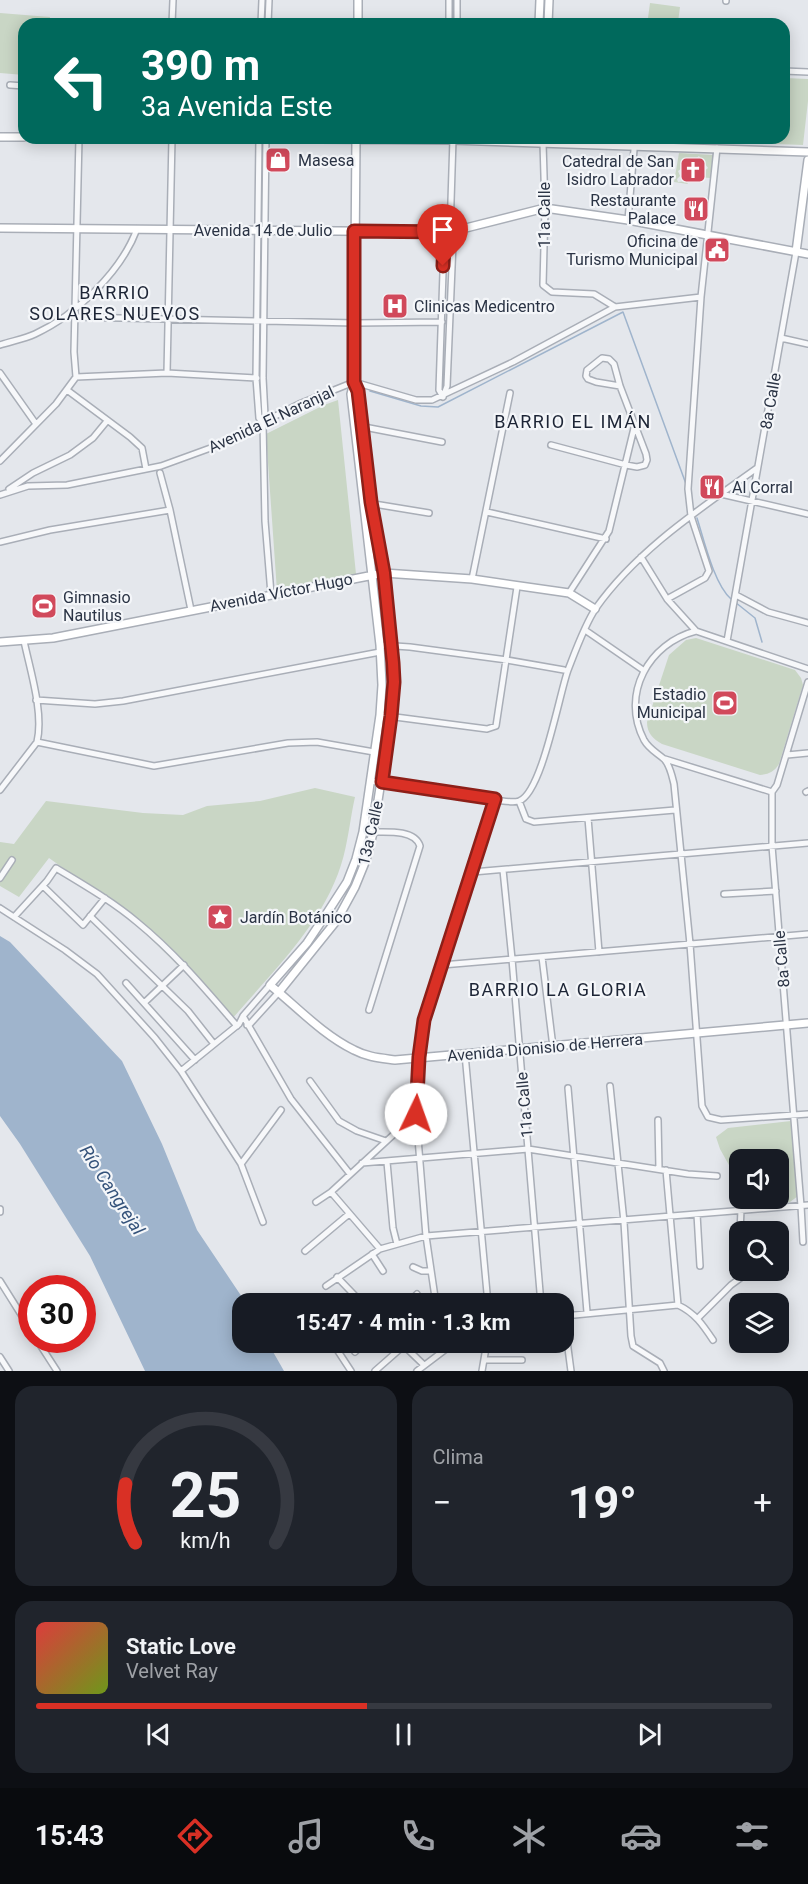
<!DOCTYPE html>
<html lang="es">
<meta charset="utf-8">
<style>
body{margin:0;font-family:Roboto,sans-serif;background:#20242c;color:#f1f3f6;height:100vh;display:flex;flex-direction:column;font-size:22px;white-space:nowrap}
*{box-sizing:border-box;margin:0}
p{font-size:20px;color:#9ea1a6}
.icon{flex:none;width:33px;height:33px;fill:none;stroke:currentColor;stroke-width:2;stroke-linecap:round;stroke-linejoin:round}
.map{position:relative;height:1371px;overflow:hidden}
.panel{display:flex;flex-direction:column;gap:15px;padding:15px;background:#0d0f14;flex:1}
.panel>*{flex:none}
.top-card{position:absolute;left:18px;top:18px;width:772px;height:126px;border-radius:18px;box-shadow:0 3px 15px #0003;background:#00695c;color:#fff;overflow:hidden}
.controls{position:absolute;left:729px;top:1149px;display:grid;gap:12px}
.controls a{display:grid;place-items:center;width:60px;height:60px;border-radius:12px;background:#171b24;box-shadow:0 3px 15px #0003;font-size:30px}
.speed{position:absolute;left:18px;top:1275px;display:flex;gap:12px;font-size:30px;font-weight:700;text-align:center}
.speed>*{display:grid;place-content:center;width:78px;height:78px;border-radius:50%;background:#171b24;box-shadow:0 3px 15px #0003;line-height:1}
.speed .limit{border:9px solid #d22;background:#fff;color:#111}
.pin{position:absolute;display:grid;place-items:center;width:51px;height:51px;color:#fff;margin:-62px -26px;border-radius:50% 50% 50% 0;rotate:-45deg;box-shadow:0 0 6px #0007}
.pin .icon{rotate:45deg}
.me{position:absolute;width:66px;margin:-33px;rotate:3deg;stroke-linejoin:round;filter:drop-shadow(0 0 4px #0008)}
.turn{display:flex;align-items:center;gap:21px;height:126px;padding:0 24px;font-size:27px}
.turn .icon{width:78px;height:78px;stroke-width:2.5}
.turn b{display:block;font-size:42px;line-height:51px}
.big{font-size:45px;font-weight:700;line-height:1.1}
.panel .tile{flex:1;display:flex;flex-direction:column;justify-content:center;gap:9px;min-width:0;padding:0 21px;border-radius:18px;background:#20242c}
.panel .dial{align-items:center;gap:0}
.dial svg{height:156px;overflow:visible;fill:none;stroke:#363941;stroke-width:7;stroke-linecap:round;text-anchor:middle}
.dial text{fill:#f1f3f6;stroke:none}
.song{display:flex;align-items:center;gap:18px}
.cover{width:72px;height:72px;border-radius:9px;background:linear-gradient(135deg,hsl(0 70% 55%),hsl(80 70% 35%))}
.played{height:6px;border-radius:3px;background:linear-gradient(90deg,#d93025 45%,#363941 45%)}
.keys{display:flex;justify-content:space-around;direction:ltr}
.heat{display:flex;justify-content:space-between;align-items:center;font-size:33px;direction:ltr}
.panel .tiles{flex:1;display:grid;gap:15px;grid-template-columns:1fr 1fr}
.tile:last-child{grid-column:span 2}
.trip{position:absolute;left:232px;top:1293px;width:342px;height:60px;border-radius:18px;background:#171b24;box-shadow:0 3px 15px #0003;font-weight:700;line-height:60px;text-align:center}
.dock{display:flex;height:96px;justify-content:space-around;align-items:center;background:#090b0e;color:#9ea1a6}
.dock .icon{width:42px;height:42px}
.dock .current{color:#d93025}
.dock b{font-size:27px;color:#f1f3f6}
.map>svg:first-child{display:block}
.green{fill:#c9d6c5}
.water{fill:#9fb4cc}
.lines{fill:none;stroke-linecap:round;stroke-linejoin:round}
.stream{stroke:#9fb4cc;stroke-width:1.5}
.street-casing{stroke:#a9aeb7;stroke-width:8}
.secondary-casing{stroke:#a9aeb7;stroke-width:10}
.street{stroke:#f7f8fa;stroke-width:5}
.secondary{stroke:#fff;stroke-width:7}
.route-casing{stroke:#8d1f18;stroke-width:15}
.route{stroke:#d93025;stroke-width:10}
.labels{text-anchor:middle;stroke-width:4.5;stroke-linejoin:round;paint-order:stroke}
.poi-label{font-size:16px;fill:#2b3445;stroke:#f4f6f9;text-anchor:start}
.street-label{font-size:16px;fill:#2b3445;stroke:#f4f6f9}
.neighbourhood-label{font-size:18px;letter-spacing:1.5px;fill:#1d2536;stroke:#f4f6f9}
.water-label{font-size:18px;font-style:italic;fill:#34527a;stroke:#f4f6f9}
</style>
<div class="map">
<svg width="808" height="1371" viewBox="0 0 808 1371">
<rect width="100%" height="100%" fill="#e4e7ec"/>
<!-- green -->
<path class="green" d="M 650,3 L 680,7 L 678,22 L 648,18 Z
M 0,13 L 50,17 L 49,24 L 24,24 L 24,75 L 0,73 Z
M 785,78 L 808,79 L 808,101 L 803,145 L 720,142 L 721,138 L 784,138 Z
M 679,153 L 713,155 L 710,178 L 697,177 L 708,168 L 699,156 L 678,171 L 680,176 L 677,179 L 678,182 L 686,181 L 688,184 L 674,182 Z
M 338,400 L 356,574 L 277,591 L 266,434 L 324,405 Z
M 696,638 L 795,670 L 801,678 L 803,685 L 779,764 C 774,772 769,774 760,775 L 662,744 C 653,739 647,733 647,722 L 669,655 L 686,640 Z
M 315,788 L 355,797 C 350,819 348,843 341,865 C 322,925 272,972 232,1019 L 142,930 L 87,885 L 49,858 L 19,897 L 0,886 L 0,842 L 14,844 L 46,801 L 143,813 L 183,815 L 207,806 L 260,801 Z
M 791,1121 L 798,1196 L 790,1202 L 756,1205 L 751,1199 L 778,1198 L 778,1160 L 740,1160 L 739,1183 L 720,1149 L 716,1137 L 728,1128 Z"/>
<!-- water -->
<path class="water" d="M 0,936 L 10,942 L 122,1061 L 162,1144 L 197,1230 L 246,1303 L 243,1304 L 243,1342 L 268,1343 L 284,1371 L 145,1371 L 90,1256 L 20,1144 L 0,1116 Z"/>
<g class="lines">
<!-- stream -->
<path class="stream" d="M 370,391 L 421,406 L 438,407 L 623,312 L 686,484
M 697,518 C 704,540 714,584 731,599
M 735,602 L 755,618 L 762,642"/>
<!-- street casing -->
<g class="street-casing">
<path id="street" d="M 726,1 L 726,0
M 172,24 L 173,0
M 261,24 L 262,0
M 268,24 L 269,0
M 449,24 L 449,0
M 457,24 L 457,0
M 784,71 L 808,72
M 10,85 L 24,86
M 259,138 L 256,378 L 259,418 L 263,423
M 266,138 L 263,378 L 265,416 L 263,423 L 265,521 L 271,594
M 543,143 L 545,208 L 543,285 L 552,292 L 594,294 L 615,307
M 628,220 L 635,138
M 75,317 L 355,323 L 442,322
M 781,338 L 808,344
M 0,345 C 12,341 24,339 35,334 C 76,315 121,272 137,229
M 0,373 L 36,424
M 167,373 L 172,138
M 76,377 L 74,352 L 79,138
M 76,377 L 167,373 L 257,378
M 67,390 L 130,437 L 142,448 L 146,469
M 443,397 L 447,386 L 453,243 L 450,232 L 453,139
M 443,397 L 439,390 L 444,243 L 449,233
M 359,426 L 442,442
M 551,445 L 626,465 L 637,467 L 645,465 L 647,460 L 646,454 L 620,386 L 614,364 L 609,359 L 602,358 L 587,370 L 586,376 L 588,379 L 596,382 L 620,386
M 0,461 L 56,404 L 76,377
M 160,473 L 170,510 L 191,610
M 9,489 L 33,473 L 70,455 L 93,438 L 107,421
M 721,494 L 808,514
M 0,495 L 28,486 L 67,485 L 161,466 L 216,446 L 299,404 L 354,382 L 416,400 L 432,400 L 513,362 L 615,307 L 701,297
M 368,503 L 429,513
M 487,512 L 606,539
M 0,542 L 50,530 L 170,510
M 641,557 L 667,599 L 696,631 L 808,669
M 472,579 L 510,393
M 569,593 L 609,531 L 635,424
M 736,595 L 768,612 L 808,623
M 667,599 L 705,578 L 709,571 L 691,516 L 688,489 L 701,297 L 717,148
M 585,630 L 643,670
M 696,631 C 649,643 620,694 644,740 C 649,749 656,752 664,759 C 670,765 672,776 674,784 L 690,944 L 702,1106 L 708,1117 L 721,1120 L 808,1114
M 727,641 L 796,252
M 380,645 L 410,647 L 507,660 L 564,670
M 36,700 L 95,704 L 123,701 L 380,652
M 380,715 L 487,729 L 496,726 L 517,587
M 37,742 L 154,766 L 288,743 L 317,742 L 374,752
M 787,755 L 808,753
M 665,759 L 772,792
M 370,781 C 406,786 442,791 478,797 C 488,798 510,804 519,801 C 542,793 559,695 568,670 C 575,652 585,624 596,608 C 637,550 700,509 757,468
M 0,790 L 37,742 C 44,713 30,670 24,641
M 806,792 L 808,791
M 519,801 L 526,819 L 534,822 L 675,810
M 588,818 L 599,952
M 363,832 C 379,833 414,827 420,846 L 369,1010
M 503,870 L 512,959 L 541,1304
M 473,872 L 808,843
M 0,878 L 12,860
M 43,886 L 83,925 L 105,898
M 724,894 L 776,891
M 0,908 L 65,950 L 97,974 L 155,1038 L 181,1071 L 241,1164 L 263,1222
M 90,916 L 188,1011 L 214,1044
M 14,917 L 47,881 L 56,868 C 84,885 112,901 137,922 C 175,953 205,989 237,1026
M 542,957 L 553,1047
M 442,965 L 808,934
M 126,983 L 195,1060
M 144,1003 L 184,965
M 243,1016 L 291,1099 L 350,1174
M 247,1025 L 249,1025 L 279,992
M 465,1054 L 488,1304
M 181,1071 L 239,1024 L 243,1016 L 270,985
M 310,1081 L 339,1121 L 357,1131 L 386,1141
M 610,1086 L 624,1222 L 631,1336 L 633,1346 L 660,1363 L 664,1371
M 568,1088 L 587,1312
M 658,1120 L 659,1169
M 387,1162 L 393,1228 L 397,1244
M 362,1163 L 528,1149 L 688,1174 L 717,1176
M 241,1164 L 281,1110
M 666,1170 L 678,1305
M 331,1192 L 380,1249
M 316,1202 L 331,1192 L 416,1114
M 0,1209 L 0,1212
M 697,1214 L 700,1266
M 740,1232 L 741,1210
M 803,1242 L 801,1206 L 772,846 L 772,792 L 777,785 L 808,682
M 305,1251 L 349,1214
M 372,1254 L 383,1271
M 413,1267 L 422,1271 L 431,1271
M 337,1277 L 363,1304
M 0,1281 L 32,1332
M 326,1286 L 380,1249 L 426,1236 L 808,1205
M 304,1300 L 307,1304
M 407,1304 L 417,1294
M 436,1304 L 426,1236 L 416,1114 L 419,1057 L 424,1020 L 495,799
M 564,1316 L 678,1305 C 695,1313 703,1325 713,1340
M 564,1318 L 571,1371
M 698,1318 L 731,1285 L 746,1274
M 37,1340 L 57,1371
M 332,1342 L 351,1371
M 400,1342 L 424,1365
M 355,1352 L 365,1342
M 0,1357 L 9,1371
M 484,1360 L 522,1360
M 375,1371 L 408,1342
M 417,1371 L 450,1346
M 482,1371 L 487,1342"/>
</g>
<!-- secondary casing -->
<g class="secondary-casing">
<path id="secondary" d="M 358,24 L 358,0
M 539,24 L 540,0
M 548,24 L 549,0
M 0,137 L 24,137
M 102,138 L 108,138
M 194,138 L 452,140 L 808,152
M 356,138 L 354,382 L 351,394 L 380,645 L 382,685 L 380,715 L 363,832 L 356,859 L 347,882 L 327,913 L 307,943 L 270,985 C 297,1007 323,1035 354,1050 C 367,1057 381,1058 395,1060 L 808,1023
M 0,228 L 450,232 L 545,208 L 628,220 L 808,254
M 796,252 L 808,160
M 0,642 L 53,638 L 384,573 L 472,579 L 569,593 L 595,609
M 279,992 L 337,920 L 355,887 L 366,860 L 373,833 L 391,716 L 394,682 L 392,645 L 384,573 L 371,502 L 358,391 L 354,382"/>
</g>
<!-- street -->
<use href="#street" class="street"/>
<!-- secondary -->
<use href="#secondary" class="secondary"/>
</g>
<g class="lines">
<!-- route casing -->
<g class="route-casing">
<path id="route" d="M 416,1114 L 419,1057 L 424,1020 L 495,799 L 382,782 L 391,716 L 394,682 L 393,663 L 384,573 L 371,502 L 358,391 L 354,382 L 354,231 L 450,232 L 444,243 L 443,266"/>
</g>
<!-- route -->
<use href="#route" class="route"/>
</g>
<!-- icons -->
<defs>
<g id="shop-square" transform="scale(1.35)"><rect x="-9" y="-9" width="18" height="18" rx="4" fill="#d1495b" stroke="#f4f6f9"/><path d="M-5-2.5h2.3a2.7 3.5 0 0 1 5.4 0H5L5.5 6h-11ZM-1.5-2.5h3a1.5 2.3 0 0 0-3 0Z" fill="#fff"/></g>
<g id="church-square" transform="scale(1.35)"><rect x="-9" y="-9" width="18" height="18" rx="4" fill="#d1495b" stroke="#f4f6f9"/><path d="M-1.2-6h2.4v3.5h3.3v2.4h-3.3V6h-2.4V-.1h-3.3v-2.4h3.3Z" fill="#fff"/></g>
<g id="restaurant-square" transform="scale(1.35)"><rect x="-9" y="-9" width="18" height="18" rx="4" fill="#d1495b" stroke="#f4f6f9"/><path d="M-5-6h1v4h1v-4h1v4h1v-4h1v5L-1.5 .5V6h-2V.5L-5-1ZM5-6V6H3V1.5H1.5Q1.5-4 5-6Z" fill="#fff"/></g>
<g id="civic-square" transform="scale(1.35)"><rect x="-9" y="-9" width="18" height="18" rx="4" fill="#d1495b" stroke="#f4f6f9"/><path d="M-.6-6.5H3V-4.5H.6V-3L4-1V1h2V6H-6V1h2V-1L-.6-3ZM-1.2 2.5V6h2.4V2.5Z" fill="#fff"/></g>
<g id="hospital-square" transform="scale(1.35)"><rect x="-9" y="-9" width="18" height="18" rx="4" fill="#d1495b" stroke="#f4f6f9"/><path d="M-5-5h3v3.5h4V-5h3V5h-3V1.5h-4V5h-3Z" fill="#fff"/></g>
<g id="stadium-square" transform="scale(1.35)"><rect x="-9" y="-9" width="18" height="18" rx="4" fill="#d1495b" stroke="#f4f6f9"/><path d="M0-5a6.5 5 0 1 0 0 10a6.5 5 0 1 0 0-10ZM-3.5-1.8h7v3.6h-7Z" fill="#fff"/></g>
<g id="sight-square" transform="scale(1.35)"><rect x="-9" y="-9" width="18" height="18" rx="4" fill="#d1495b" stroke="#f4f6f9"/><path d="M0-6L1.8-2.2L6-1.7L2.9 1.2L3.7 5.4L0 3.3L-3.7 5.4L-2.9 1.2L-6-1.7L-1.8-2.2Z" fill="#fff"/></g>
</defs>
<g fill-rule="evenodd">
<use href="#shop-square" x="278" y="160"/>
<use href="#church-square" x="693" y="170"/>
<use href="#restaurant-square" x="696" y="209"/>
<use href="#civic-square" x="717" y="250"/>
<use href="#hospital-square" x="395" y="306"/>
<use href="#restaurant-square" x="712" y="487"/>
<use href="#stadium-square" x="44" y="606"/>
<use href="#stadium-square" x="725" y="703"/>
<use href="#sight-square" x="220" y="917"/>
</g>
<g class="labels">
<!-- poi labels -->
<g class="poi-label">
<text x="298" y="166">Masesa</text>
<text x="674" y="167" text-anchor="end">Catedral de San<tspan x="674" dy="18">Isidro Labrador</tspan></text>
<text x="676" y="206" text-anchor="end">Restaurante<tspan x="676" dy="18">Palace</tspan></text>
<text x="698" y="247" text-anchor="end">Oficina de<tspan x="698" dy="18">Turismo Municipal</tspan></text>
<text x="414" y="312">Clinicas Medicentro</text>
<text x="732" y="493">Al Corral</text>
<text x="63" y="603">Gimnasio<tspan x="63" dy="18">Nautilus</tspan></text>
<text x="706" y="700" text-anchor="end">Estadio<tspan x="706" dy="18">Municipal</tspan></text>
<text x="240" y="923">Jardín Botánico</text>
</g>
<!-- street labels -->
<g class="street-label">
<text transform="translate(544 215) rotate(-90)" y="6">11a Calle</text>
<text x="263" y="236">Avenida 14 de Julio</text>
<text transform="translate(770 401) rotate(-80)" y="6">8a Calle</text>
<text transform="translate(271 419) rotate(-25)" y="6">Avenida El Naranjal</text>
<text transform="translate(281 592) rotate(-11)" y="6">Avenida Víctor Hugo</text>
<text transform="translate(370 833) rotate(-77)" y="6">13a Calle</text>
<text transform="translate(781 959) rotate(-95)" y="6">8a Calle</text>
<text transform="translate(545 1047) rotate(-5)" y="6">Avenida Dionisio de Herrera</text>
<text transform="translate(524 1105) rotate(-95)" y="6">11a Calle</text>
</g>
<!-- neighbourhood labels -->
<g class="neighbourhood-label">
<text x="115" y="299">BARRIO<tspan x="115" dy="21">SOLARES NUEVOS</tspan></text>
<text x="573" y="428">BARRIO EL IMÁN</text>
<text x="558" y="996">BARRIO LA GLORIA</text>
</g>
<!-- water labels -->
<g class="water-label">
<text transform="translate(112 1190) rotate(57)" y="6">Río Cangrejal</text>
</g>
</g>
</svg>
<div class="controls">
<a><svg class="icon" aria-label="sound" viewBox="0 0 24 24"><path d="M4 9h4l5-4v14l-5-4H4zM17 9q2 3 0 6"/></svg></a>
<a><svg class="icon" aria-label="search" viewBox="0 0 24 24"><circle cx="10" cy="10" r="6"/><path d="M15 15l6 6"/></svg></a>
<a><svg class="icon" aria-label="layers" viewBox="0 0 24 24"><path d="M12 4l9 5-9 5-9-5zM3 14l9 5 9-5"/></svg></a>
</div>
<div class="speed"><div class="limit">30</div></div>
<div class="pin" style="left:443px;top:266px;background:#d93025"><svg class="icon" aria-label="arrive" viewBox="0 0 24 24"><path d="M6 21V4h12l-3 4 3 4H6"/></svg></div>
<svg class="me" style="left:416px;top:1114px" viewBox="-20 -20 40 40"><circle r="19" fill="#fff"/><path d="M0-13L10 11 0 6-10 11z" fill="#d93025"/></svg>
<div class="trip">15:47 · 4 min · 1.3 km</div>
<div class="top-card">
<div class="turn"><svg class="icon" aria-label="left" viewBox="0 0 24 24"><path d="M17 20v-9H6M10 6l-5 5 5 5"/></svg><div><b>390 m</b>3a Avenida Este</div></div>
</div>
</div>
<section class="panel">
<div class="tiles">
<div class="tile dial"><svg viewBox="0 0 100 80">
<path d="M14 69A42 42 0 1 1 86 69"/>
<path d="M14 69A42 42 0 0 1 9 39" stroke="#d93025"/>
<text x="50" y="56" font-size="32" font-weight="700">25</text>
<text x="50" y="72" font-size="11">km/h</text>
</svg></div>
<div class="tile"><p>Clima</p>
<div class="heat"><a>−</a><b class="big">19°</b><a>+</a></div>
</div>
<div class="tile">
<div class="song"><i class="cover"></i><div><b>Static Love</b><p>Velvet Ray</p></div></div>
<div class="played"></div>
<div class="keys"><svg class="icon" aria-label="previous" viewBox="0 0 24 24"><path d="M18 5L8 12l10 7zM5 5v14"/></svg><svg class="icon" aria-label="pause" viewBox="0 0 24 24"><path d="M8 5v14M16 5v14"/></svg><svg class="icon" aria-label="next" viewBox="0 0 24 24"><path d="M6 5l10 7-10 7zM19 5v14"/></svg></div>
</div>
</div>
</section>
<nav class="dock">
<b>15:43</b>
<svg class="icon current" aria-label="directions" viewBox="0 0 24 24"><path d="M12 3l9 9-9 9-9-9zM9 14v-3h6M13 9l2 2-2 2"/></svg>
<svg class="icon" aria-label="music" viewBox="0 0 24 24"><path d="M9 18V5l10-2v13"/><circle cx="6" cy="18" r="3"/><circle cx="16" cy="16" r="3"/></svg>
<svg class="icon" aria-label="phone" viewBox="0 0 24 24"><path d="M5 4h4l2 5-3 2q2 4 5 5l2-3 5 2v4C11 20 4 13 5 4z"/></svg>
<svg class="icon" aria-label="climate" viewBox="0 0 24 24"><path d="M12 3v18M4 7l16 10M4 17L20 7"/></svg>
<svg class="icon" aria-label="car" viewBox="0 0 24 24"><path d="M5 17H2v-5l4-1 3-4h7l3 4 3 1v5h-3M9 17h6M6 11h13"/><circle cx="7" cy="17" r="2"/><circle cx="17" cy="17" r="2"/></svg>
<svg class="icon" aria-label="filters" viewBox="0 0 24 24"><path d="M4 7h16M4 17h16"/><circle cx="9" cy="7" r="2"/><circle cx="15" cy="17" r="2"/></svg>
</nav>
